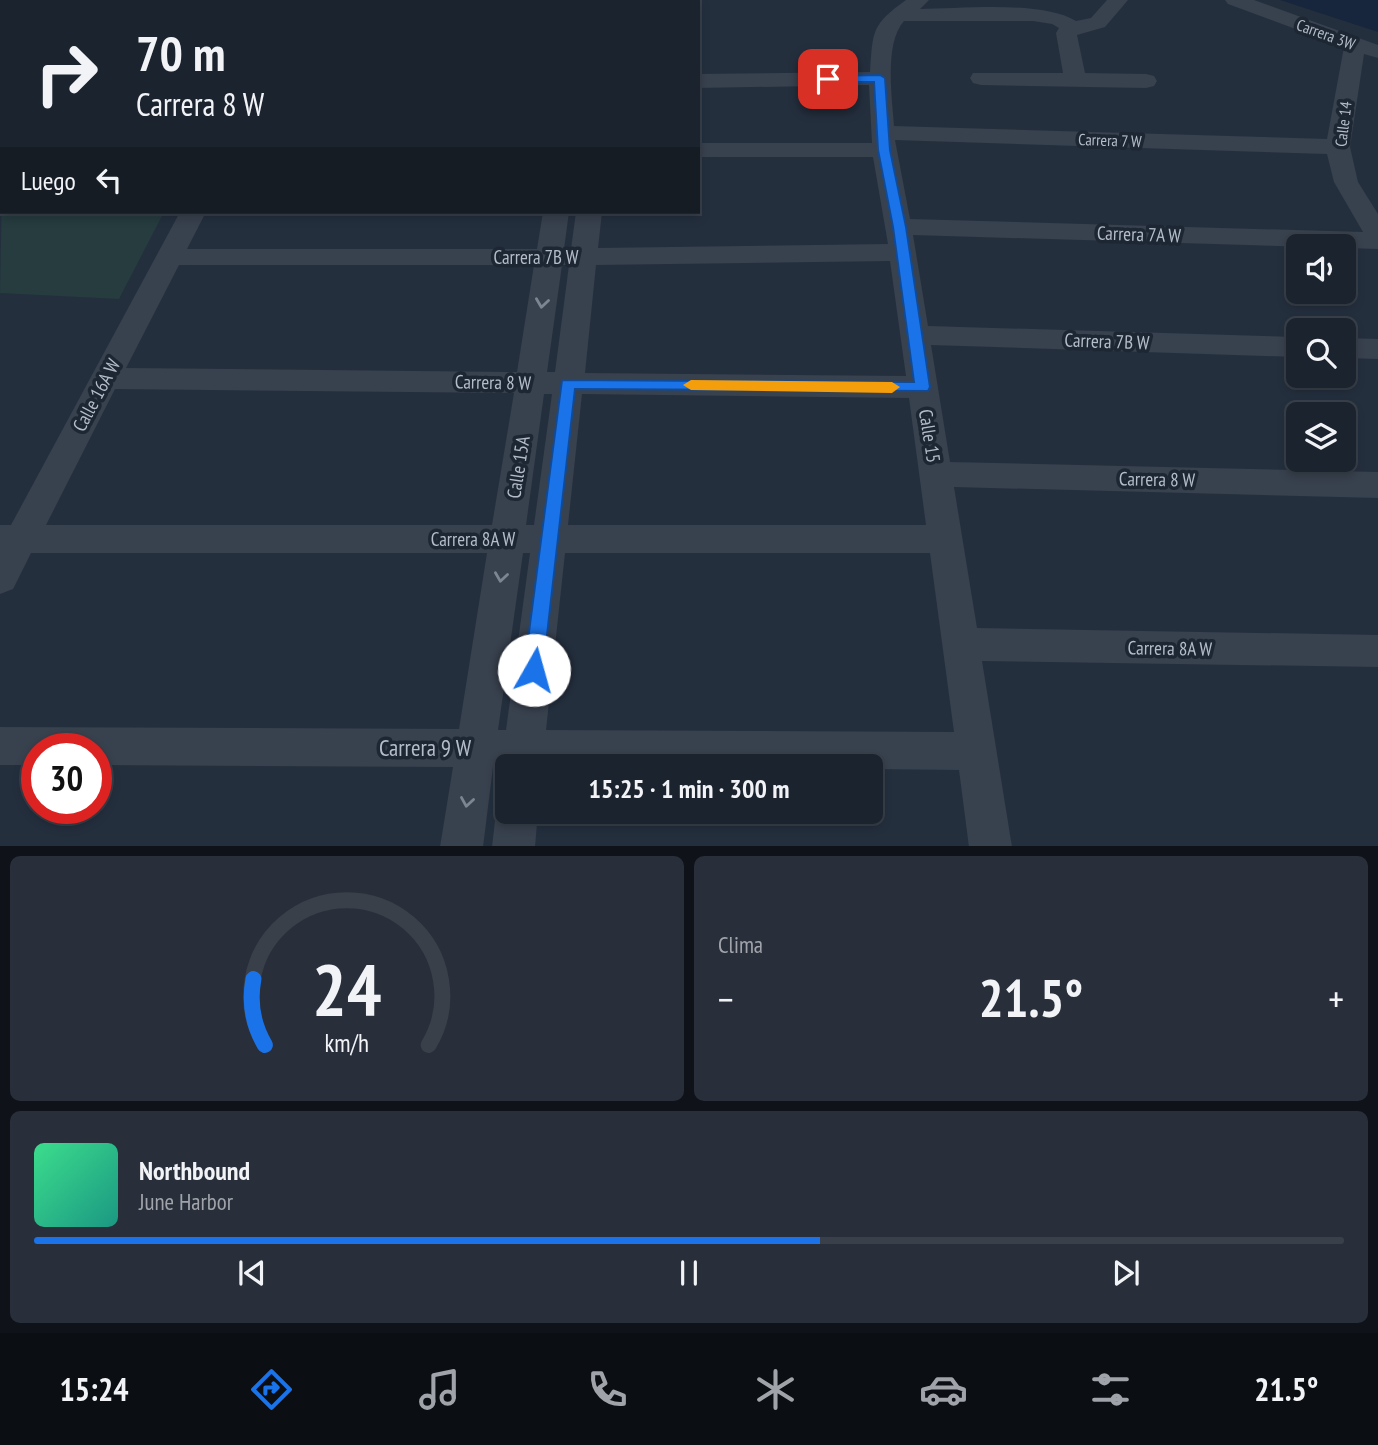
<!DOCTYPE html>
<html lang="es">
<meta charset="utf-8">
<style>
body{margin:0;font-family:"PT Sans Narrow",sans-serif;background:#282f3a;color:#f1f3f6;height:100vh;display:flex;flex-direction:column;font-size:26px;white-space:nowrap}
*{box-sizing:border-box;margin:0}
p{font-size:23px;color:#a0a4aa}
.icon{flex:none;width:38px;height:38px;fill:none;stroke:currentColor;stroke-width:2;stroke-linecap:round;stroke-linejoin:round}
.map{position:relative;height:846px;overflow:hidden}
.details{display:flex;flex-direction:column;gap:10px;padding:10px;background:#0f1319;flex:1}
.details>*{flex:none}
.banner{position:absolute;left:0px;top:0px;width:700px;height:214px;box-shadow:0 4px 10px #0003,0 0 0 2px #39404a;background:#1b232e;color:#f1f3f6;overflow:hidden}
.tools{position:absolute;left:1286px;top:234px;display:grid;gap:14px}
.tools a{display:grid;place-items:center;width:70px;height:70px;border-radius:10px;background:#1b232e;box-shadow:0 4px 10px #0003,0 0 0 2px #39404a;font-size:35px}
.speed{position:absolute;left:21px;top:733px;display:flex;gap:14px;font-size:35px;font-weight:700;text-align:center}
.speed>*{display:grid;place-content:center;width:91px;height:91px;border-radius:50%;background:#1b232e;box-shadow:0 4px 10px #0003,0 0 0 2px #39404a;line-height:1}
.speed .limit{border:10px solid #d22;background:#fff;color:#111}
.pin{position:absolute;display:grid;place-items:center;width:60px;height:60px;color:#fff;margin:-30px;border-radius:14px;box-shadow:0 4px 10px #0006}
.me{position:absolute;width:77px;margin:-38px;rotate:7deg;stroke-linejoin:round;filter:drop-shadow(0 0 5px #0008)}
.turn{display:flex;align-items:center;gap:24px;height:147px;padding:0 21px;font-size:32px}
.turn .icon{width:91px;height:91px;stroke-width:2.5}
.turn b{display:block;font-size:49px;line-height:60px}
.then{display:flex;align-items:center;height:66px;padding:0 21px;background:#0003;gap:14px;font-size:26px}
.big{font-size:52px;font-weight:700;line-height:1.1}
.details .card{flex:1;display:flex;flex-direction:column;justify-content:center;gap:10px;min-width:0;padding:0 24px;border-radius:10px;background:#282f3a}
.details .dial{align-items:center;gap:0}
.dial svg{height:182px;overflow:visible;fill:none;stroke:#39404a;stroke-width:7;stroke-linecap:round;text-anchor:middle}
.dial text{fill:#f1f3f6;stroke:none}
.song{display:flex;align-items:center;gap:21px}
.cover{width:84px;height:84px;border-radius:10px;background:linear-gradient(135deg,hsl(150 70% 55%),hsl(170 70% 35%))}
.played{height:7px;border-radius:4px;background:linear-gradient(90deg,#1a73e8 60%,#39404a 60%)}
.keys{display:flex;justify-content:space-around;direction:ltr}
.heat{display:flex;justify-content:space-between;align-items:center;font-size:38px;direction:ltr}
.details .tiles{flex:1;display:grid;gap:10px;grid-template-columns:1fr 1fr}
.card:last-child{grid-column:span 2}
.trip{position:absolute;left:495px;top:754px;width:388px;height:70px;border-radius:10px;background:#1b232e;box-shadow:0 4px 10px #0003,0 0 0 2px #39404a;font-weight:700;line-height:70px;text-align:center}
.tab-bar{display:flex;height:112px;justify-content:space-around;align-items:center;background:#0b0e12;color:#a0a4aa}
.tab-bar .icon{width:49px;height:49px}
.tab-bar .selected{color:#1a73e8}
.tab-bar b{font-size:32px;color:#f1f3f6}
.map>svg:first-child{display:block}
.green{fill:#263c3f}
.water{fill:#17263c}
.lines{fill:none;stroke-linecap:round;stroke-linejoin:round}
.minor{fill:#38414e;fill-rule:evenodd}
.oneway{stroke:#7c8592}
.route{fill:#1a73e8;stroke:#114b97;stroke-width:2}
.slow{fill:#f59e0b}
.labels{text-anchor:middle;stroke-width:7;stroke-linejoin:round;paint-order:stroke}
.far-street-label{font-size:16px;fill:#b4bcc9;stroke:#1d2633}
.street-label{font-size:19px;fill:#b4bcc9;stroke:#1d2633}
.near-street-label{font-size:23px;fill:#b4bcc9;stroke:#1d2633}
</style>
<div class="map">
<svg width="1378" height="847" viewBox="0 0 1378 847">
<rect width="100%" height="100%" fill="#242f3e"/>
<!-- green -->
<path class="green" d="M 2,190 L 2,212 L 164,212 L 119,299 L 0,293 Z"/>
<!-- water -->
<path class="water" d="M 1280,0 L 1378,0 L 1378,32 Z"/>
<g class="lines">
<!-- minor -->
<path class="minor" d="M 28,0 L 49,0 L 27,2 Z
M 105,0 L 125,0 L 104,2 Z
M 293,0 L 313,0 L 292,2 Z
M 579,0 L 599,0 L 599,2 L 579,2 Z
M 605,0 L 625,0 L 625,2 L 605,2 Z
M 906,0 L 929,0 L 920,9 C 962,9 1041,0 1076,21 L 1091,18 L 1107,0 L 1128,0 L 1105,27 L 1077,35 L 1085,73 L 1146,74 L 1154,76 L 1157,81 L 1154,86 L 1146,88 L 981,85 L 973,83 L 970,78 L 973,73 L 1063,73 L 1056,33 L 1059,28 L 1052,24 L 1033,21 L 904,21 C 884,43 892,97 894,126 L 1327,139 L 1344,47 L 1228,4 L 1225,0 L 1254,0 L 1378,45 L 1378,58 L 1364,54 L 1350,147 L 1358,182 L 1378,214 L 1378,249 L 913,235 L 928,326 L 1298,337 L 1298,357 L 931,345 L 950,462 L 1378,472 L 1378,498 L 954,487 L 977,628 L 1378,635 L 1378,667 L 982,661 L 1012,847 L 969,847 L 959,770 L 872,769 L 872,766 L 508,766 L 508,779 L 502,767 L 493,767 L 483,847 L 440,847 L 453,767 L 96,765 L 96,749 L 37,749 L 37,765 L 0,765 L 0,727 L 459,729 L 487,553 L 31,553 L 13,589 L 0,594 L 0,525 L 11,525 L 180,212 L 206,212 L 187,249 L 537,249 L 543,212 L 569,212 L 564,249 L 571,249 L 576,212 L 602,212 L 598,248 L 888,244 L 873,157 L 698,157 L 698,143 L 872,143 L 869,85 L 698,88 L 698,74 L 870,72 C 873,31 871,25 906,0 ZM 895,140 L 1327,154 L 1334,182 L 1363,232 L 910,219 ZM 890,261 L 906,376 L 585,373 L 596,265 ZM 179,265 L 534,265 L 517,372 L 126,368 ZM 562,265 L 569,265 L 555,372 L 547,372 ZM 115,389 L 514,393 L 492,525 L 46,525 ZM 544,394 L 552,394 L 534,525 L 526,525 ZM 582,394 L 909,398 L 926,525 L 568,525 ZM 523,553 L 530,553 L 506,730 L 498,730 ZM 565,553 L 930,553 L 954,732 L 546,730 Z
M 0,8 L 2,8 L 2,20 L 0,20 Z
M 0,31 L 2,31 L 0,44 Z
M 0,122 L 2,122 L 0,138 Z
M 1344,338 L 1378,339 L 1378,359 L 1344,358 Z
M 508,795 L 508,812 L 538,812 L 535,847 L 492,847 L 496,812 L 502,797 Z"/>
</g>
<!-- one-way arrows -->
<defs><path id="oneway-chevron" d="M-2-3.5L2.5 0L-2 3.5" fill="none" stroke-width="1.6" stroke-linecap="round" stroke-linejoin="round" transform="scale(1.75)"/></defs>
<g class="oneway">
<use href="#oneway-chevron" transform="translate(542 303) rotate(98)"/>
<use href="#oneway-chevron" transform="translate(501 577) rotate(98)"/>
<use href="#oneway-chevron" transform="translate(467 802) rotate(99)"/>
</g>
<!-- route -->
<path class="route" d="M 880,75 L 885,78 L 890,150 L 906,227 L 930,387 L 928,391 L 575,389 L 543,670 L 541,676 L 534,678 L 527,676 L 524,670 L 562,380 L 914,382 L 893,227 L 878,150 L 874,82 L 828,82 L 822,79 L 828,76 Z"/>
<!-- slow -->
<path class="slow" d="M 691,380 L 892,382 L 900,387 L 892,393 L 691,390 L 683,385 Z"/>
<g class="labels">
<!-- far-street labels -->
<g class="far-street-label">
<text transform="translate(1326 34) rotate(20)" y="6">Carrera 3W</text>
<text transform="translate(1343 124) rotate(-83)" y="6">Calle 14</text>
<text transform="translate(1110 140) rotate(2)" y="6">Carrera 7 W</text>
</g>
<!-- street labels -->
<g class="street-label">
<text transform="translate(1139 234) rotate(2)" y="7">Carrera 7A W</text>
<text x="536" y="264">Carrera 7B W</text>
<text transform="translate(1107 341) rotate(2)" y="7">Carrera 7B W</text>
<text transform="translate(493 382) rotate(1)" y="7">Carrera 8 W</text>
<text transform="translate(96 395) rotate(-62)" y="7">Calle 16A W</text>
<text transform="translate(930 436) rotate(81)" y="7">Calle 15</text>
<text transform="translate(518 467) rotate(-81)" y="7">Calle 15A</text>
<text transform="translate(1157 479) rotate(1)" y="7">Carrera 8 W</text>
<text x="473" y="546">Carrera 8A W</text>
<text transform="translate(1170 648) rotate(1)" y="7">Carrera 8A W</text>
</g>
<!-- near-street labels -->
<g class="near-street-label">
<text x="425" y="756">Carrera 9 W</text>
</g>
</g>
</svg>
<div class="tools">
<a><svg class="icon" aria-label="sound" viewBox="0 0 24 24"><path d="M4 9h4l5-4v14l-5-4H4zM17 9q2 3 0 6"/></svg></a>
<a><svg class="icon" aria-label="search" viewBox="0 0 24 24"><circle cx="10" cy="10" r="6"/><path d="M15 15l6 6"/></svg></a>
<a><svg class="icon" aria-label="layers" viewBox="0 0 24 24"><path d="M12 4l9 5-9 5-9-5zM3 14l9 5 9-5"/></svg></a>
</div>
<div class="speed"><div class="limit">30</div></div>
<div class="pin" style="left:828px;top:79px;background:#d93025"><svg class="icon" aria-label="arrive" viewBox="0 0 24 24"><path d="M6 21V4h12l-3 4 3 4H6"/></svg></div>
<svg class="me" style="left:534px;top:670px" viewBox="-20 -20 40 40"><circle r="19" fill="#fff"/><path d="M0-13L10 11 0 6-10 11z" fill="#1a73e8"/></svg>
<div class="trip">15:25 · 1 min · 300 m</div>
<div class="banner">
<div class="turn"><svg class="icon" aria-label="right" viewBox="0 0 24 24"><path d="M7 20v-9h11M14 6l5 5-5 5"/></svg><div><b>70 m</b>Carrera 8 W</div></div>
<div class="then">Luego<svg class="icon" aria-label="left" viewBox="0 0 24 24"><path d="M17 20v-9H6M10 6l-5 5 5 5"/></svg></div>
</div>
</div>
<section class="details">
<div class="tiles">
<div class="card dial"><svg viewBox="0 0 100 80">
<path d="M14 69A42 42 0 1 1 86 69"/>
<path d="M14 69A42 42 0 0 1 9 40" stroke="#1a73e8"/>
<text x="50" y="56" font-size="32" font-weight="700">24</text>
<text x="50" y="72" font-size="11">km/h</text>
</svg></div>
<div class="card"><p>Clima</p>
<div class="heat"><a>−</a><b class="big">21.5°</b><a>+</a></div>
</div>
<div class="card">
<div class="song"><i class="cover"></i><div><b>Northbound</b><p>June Harbor</p></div></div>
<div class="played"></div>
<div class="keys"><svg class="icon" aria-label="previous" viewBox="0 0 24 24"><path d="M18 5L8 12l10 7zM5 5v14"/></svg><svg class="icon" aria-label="pause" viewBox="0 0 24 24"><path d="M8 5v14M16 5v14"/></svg><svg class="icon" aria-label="next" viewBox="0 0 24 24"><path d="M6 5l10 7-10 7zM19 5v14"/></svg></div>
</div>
</div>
</section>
<nav class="tab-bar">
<b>15:24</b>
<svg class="icon selected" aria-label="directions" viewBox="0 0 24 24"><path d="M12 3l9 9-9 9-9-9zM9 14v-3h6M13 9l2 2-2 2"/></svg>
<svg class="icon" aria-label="music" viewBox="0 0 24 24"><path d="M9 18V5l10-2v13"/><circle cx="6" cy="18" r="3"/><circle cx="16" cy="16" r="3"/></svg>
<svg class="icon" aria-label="phone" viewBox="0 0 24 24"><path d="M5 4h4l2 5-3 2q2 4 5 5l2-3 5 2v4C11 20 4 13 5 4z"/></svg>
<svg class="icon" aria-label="climate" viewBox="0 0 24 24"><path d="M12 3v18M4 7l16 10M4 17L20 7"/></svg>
<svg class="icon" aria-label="car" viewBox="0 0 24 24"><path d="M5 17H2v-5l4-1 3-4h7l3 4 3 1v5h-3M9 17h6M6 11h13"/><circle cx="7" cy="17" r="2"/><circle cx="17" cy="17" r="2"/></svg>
<svg class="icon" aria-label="filters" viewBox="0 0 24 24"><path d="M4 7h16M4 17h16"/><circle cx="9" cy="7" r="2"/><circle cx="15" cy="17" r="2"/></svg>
<b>21.5°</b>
</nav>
